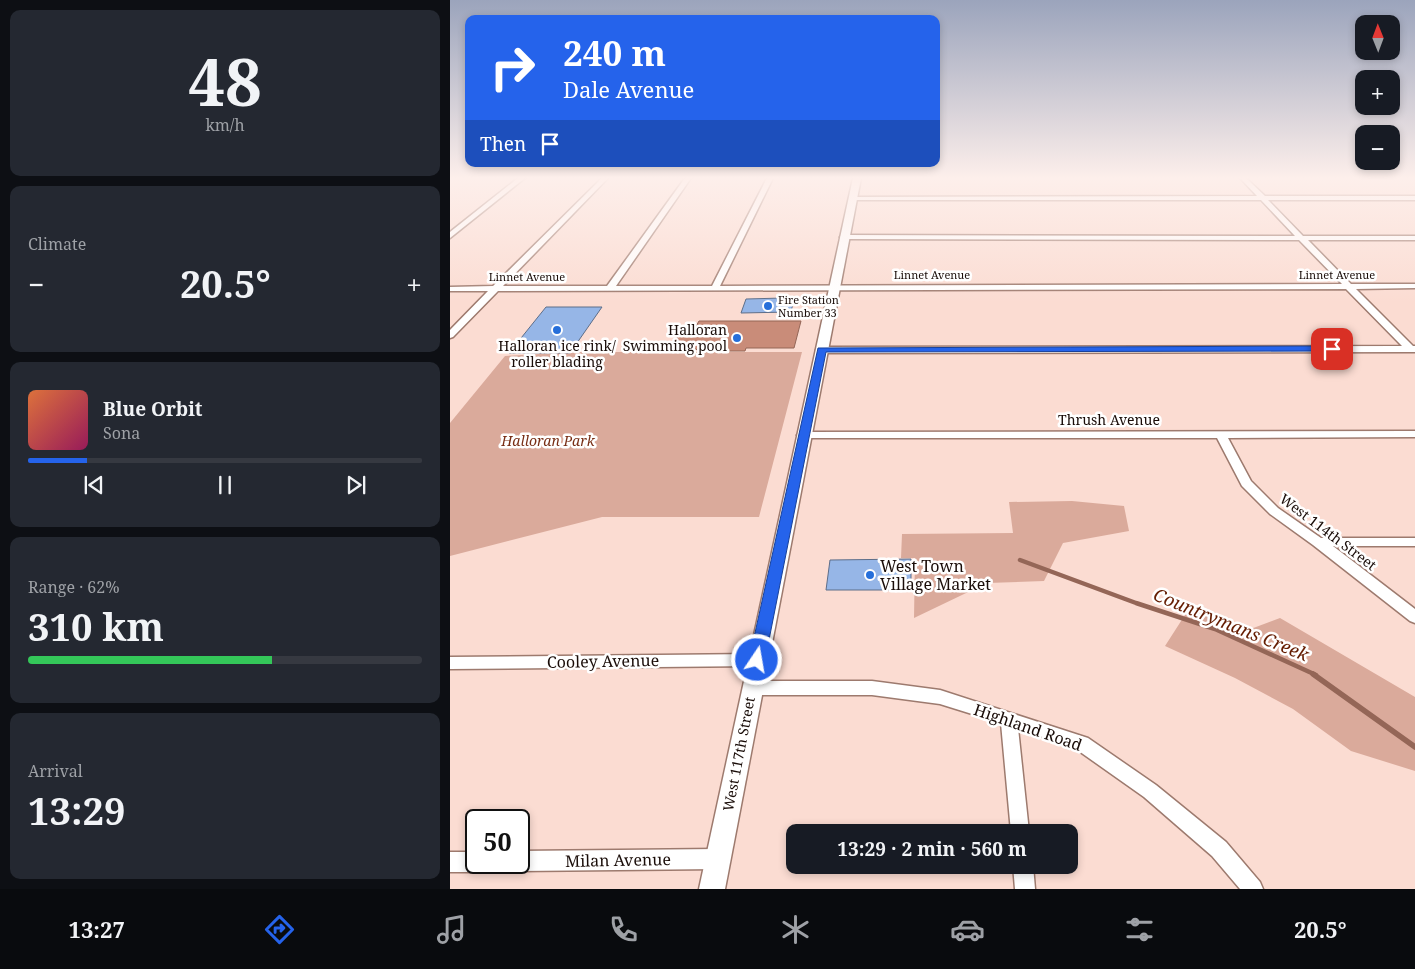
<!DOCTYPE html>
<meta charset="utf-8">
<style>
body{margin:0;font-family:"Noto Serif",serif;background:#242831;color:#f1f3f6;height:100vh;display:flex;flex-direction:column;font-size:19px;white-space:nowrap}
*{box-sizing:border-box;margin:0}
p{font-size:16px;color:#9ea1a6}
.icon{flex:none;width:28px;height:28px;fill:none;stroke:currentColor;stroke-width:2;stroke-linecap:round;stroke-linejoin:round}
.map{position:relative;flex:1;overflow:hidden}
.panel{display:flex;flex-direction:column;gap:10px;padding:10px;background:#0d0f14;width:450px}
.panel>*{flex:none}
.hud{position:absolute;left:15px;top:15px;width:475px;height:152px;border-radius:10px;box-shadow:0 2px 8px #0003;background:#2563eb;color:#fff;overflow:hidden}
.needle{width:32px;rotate:359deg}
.buttons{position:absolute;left:905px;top:15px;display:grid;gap:10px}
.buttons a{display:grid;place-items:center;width:45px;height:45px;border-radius:10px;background:#171b24;box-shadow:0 2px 8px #0003;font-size:25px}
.speed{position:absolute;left:15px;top:809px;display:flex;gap:10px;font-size:25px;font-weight:700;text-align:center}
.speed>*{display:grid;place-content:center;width:65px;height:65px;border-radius:50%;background:#171b24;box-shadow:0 2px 8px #0003;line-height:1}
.speed .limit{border:2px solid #111;border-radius:8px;background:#fff;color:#111}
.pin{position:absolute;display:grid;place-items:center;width:42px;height:42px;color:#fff;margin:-21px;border-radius:10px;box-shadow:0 2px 8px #0006}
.me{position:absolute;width:55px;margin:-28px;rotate:12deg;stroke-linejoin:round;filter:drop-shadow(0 0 4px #0008)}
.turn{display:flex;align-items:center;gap:18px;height:105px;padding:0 15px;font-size:22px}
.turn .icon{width:65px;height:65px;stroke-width:2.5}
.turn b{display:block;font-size:35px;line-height:42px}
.then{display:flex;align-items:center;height:48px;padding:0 15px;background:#0003;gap:10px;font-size:19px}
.big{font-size:38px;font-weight:700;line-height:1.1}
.panel .widget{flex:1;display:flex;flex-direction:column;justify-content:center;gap:8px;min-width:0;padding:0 18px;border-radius:10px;background:#242831}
.panel .dial{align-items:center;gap:0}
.dial b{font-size:65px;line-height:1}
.song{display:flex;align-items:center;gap:15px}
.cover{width:60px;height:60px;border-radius:8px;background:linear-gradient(135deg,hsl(20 70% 55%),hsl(330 70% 35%))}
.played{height:5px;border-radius:2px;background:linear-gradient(90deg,#2563eb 15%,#363941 15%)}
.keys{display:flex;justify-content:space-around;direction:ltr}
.heat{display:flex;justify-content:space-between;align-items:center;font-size:28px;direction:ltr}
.charge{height:8px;border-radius:4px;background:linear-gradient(90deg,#34c759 62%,#363941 0)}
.trip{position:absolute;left:336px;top:824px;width:292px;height:50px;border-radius:10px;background:#171b24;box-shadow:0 2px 8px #0003;font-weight:700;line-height:50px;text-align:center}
.menu{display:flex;height:80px;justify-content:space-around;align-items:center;background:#090b0e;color:#9ea1a6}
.menu .icon{width:35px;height:35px}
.menu .on{color:#2563eb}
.menu b{font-size:22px;color:#f1f3f6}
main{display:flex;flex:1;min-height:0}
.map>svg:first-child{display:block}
.green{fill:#daaa9b}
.water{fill:#c98c79;stroke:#946657}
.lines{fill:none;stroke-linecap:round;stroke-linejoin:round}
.stream-far1{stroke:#946657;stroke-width:4.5}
.stream{stroke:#946657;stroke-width:5.5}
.building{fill:#96b6e7;stroke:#5d6e89}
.minor-casing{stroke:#9d7a6e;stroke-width:3}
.secondary-casing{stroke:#9d7a6e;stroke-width:3}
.minor{fill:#fff;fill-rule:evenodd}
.secondary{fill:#fff;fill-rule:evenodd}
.route{fill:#2563eb;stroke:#184099}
.poi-dot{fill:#266fda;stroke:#fff;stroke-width:2}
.labels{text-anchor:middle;stroke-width:5;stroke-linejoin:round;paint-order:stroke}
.far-street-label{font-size:11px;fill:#190c08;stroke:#fff}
.far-poi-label{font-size:11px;fill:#190c08;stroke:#fff;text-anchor:start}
.poi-label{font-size:14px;fill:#190c08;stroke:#fff;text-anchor:end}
.street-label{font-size:14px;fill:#190c08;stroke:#fff}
.park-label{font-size:14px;font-style:italic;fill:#782e15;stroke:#fff}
.near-poi-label{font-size:16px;fill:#190c08;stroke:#fff;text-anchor:start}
.near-street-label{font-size:16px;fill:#190c08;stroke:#fff}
.near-water-label{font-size:18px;font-style:italic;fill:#651d02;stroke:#fff}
</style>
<main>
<section class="panel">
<div class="widget dial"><b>48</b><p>km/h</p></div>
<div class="widget"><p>Climate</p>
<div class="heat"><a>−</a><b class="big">20.5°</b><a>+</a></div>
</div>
<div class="widget">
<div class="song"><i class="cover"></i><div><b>Blue Orbit</b><p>Sona</p></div></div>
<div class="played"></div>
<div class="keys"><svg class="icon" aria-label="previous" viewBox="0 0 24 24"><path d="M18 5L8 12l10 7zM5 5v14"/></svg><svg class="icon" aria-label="pause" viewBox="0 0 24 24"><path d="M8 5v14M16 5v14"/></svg><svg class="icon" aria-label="next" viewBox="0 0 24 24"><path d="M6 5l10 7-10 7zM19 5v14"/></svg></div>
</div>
<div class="widget"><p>Range · 62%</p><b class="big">310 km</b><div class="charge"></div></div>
<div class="widget"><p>Arrival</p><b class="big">13:29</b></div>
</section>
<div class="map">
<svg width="965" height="889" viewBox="0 0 965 889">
<rect width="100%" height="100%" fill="#fbdcd2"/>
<!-- green -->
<path class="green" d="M 127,352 L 352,352 L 309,517 L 152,517 L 0,556 L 0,423 L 55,356 Z
M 622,501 L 674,506 L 679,531 L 613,543 L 594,581 L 537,583 L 464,618 L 465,558 L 451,558 L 452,534 L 563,533 L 559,502 Z
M 742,604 L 798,630 L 830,618 L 965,697 L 965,771 L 901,751 L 843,709 L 785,678 L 715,646 Z"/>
<!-- water -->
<path class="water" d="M 249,321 L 351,321 L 344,348 L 296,348 L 295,351 L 252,351 L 241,348 L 224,348 C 226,335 231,330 244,330 Z"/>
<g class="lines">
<!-- stream-far1 -->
<path class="stream-far1" d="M 570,560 L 686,603 L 765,629 L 866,675"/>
<!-- stream -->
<path class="stream" d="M 863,674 L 965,747"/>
</g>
<!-- building -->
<path class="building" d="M 296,299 L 333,298 L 344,299 L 341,312 L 291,313 Z
M 96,307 L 152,307 L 120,353 L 59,353 Z
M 461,559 L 461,590 L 376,590 L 380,560 Z"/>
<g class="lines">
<!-- minor casing -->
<g class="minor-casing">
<path id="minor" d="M 68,178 L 75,178 L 0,238 L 0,232 Z
M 152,178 L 158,178 L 53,286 L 157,286 L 235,178 L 241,178 L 166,286 L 262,286 L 317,178 L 323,178 L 270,286 L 892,284 L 849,240 L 394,239 L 390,237 L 394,235 L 845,236 L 811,200 L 400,200 L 400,198 L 402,197 L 807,196 L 790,178 L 796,178 L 815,196 L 965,196 L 965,200 L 818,200 L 853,236 L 965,236 L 965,240 L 858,240 L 901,284 L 965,284 L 965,288 L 906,289 L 963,346 L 965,346 L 965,352 L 371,353 L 366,350 L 371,347 L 952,346 L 896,289 L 48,291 L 3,337 L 0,338 L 0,330 L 38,291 L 0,291 L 0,287 L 43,286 Z
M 965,431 L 965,437 L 778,438 L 801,481 L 828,508 L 871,538 L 965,538 L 965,546 L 883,546 L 965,609 L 965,623 L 960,621 L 863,545 L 820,514 L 792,486 L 767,438 L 353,438 L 347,435 L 353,432 Z
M 307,654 L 312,656 L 315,660 L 312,664 L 307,666 L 0,669 L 0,657 Z
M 301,681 L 422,681 L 490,690 L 638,738 L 706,785 L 776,842 L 810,882 L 813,889 L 790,889 L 762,856 L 694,797 L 626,749 L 568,728 L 579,832 L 561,832 L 551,723 L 490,704 L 422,695 L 301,695 L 295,693 L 293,688 L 295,683 Z
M 268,849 L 275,852 L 278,859 L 275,866 L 268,869 L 69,871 L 62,868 L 60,862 L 69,862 L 69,851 Z
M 0,852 L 26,852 L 26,862 L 35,862 L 33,869 L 26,872 L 0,872 Z
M 563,865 L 583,865 L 585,889 L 565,889 Z"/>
</g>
<!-- secondary casing -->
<g class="secondary-casing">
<path id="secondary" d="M 403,178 L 411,178 L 275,889 L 249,889 Z"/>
</g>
<!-- minor -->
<use href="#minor" class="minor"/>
<!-- secondary -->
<use href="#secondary" class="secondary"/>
</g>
<!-- sky -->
<linearGradient id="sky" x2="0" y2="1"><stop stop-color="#9ba4bc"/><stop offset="0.59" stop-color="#fdefeb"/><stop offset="1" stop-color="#fdefeb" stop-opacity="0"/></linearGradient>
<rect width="965" height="302" fill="url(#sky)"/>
<!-- route -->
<path class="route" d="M 882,346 L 887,349 L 885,351 L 376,352 L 315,660 L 312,665 L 307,666 L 301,665 L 299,660 L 368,348 Z"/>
<!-- markers -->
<g class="poi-dot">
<circle cx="318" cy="306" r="5"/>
<circle cx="107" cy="330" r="5"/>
<circle cx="287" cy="338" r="5"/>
<circle cx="420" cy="575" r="5"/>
</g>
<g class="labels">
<!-- far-street labels -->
<g class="far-street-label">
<text x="482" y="279">Linnet Avenue</text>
<text x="887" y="279">Linnet Avenue</text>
<text x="77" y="281">Linnet Avenue</text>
</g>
<!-- far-poi labels -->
<g class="far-poi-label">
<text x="328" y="304">Fire Station<tspan x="328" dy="13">Number 33</tspan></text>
</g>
<!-- poi labels -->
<g class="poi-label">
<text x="277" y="335">Halloran<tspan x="277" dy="16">Swimming pool</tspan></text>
<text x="107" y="351" text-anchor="middle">Halloran ice rink/<tspan x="107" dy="16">roller blading</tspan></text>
</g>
<!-- street labels -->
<g class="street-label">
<text x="659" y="425">Thrush Avenue</text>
<text transform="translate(878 532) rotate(37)" y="5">West 114th Street</text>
<text transform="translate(289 754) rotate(-79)" y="5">West 117th Street</text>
</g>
<!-- park labels -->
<g class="park-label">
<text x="98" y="446">Halloran Park</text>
</g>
<!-- near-poi labels -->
<g class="near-poi-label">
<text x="430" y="572">West Town<tspan x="430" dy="18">Village Market</tspan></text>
</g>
<!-- near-street labels -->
<g class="near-street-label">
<text transform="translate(153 661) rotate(-1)" y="6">Cooley Avenue</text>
<text transform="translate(578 727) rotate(19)" y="6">Highland Road</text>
<text transform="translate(168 860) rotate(-1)" y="6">Milan Avenue</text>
</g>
<!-- near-water labels -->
<g class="near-water-label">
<text transform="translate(781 625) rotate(22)" y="6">Countrymans Creek</text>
</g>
</g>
</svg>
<div class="buttons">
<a><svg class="needle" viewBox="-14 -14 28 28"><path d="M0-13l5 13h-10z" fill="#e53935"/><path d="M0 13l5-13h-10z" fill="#9ea1a6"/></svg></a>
<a>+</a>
<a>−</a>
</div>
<div class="speed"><div class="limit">50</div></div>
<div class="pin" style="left:882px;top:349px;background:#d93025"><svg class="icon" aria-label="arrive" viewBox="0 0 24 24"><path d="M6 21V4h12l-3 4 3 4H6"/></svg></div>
<svg class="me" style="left:307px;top:660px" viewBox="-20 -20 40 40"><circle r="17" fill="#2563eb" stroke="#fff" stroke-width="3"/><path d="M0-11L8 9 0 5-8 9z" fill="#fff"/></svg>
<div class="trip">13:29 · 2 min · 560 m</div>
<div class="hud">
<div class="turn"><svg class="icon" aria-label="right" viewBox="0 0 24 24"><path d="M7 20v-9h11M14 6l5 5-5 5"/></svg><div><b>240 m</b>Dale Avenue</div></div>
<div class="then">Then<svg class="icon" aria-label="arrive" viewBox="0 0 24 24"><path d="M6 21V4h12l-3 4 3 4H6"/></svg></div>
</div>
</div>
</main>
<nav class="menu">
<b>13:27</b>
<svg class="icon on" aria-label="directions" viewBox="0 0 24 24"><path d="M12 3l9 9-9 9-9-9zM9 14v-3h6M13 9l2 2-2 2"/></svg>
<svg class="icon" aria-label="music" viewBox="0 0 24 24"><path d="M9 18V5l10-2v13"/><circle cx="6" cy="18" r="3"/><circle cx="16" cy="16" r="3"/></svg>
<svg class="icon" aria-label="phone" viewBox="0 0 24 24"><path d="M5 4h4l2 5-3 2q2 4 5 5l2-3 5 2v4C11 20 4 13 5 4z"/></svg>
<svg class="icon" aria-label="climate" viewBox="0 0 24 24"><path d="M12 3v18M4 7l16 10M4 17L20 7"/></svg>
<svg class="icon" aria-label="car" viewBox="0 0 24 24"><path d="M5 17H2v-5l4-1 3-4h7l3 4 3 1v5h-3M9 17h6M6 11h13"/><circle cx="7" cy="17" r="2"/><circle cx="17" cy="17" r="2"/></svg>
<svg class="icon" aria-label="filters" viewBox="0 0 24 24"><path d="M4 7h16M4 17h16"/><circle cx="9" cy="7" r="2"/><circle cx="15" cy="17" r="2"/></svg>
<b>20.5°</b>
</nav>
